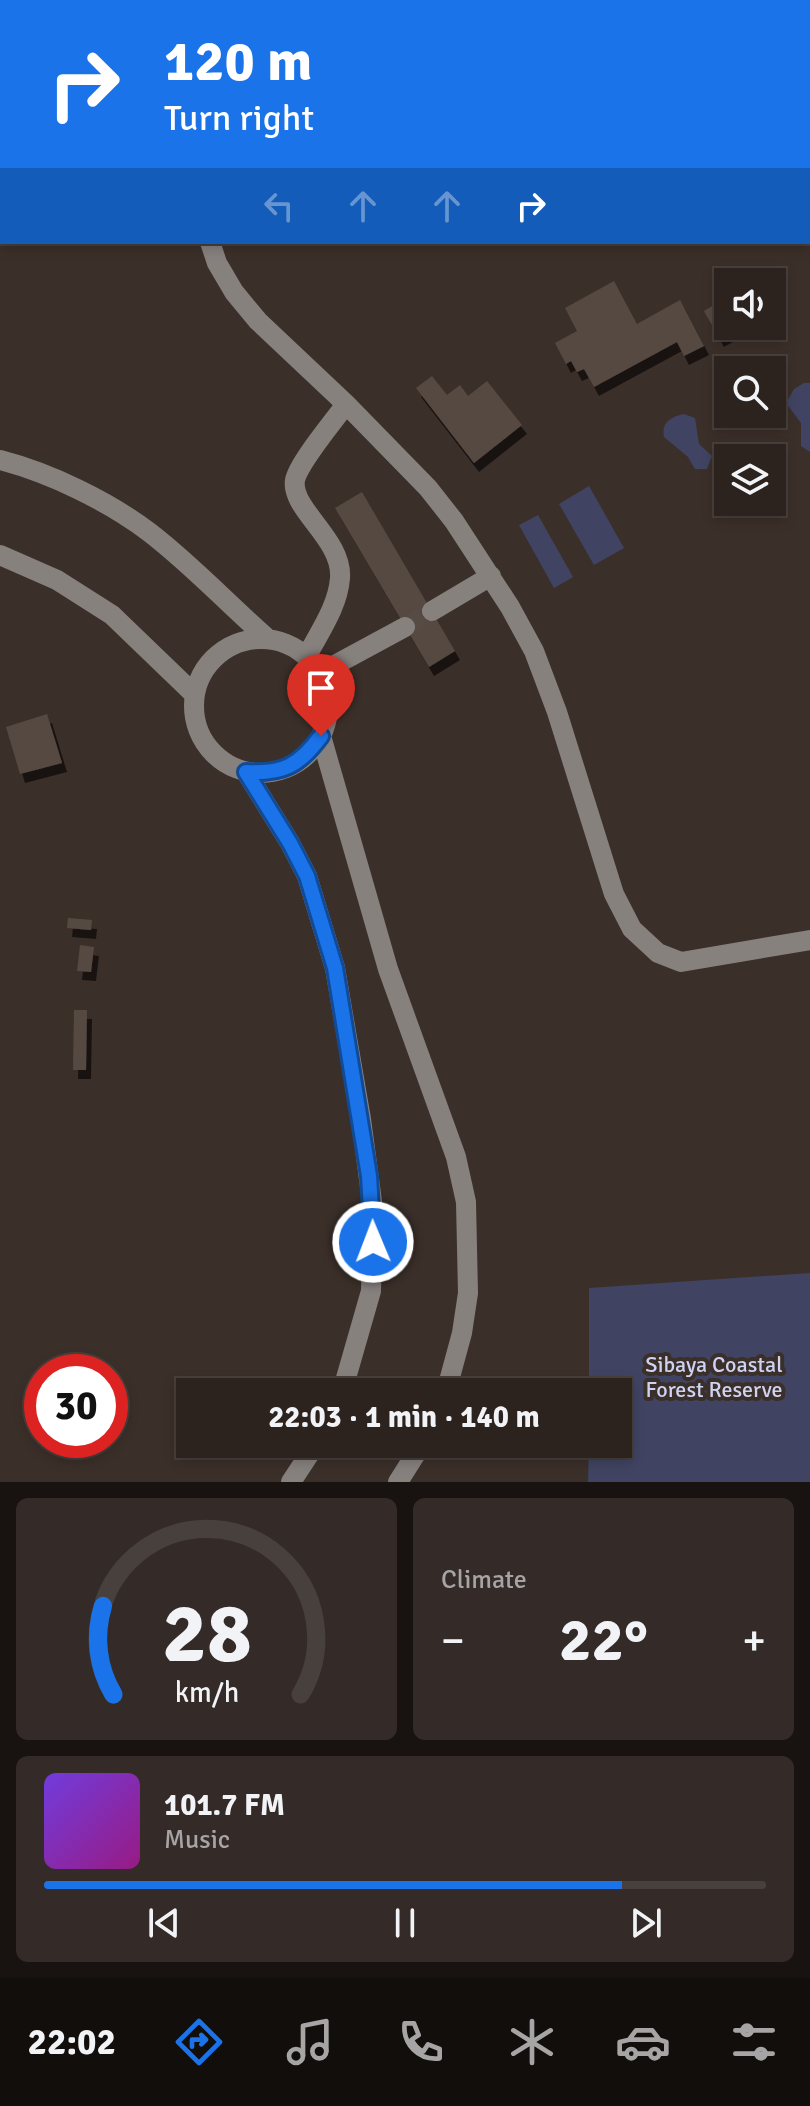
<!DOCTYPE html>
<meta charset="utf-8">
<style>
body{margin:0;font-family:Signika,sans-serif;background:#342b28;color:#f1f3f6;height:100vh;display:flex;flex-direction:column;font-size:30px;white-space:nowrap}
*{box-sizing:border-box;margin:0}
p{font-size:26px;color:#a6a4a4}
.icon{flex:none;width:44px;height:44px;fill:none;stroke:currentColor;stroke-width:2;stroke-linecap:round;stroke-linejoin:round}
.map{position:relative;height:1482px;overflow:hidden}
.sheet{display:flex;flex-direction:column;gap:16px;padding:16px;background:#181311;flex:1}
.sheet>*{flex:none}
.top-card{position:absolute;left:0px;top:0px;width:810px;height:244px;box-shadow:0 4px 12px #0003,0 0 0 2px #48403d;background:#1a73e8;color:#fff;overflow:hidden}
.buttons{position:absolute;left:714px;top:268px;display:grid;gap:16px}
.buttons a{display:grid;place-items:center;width:72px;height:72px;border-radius:0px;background:#2c231f;box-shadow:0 4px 12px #0003,0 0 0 2px #48403d;font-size:40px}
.speed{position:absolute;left:24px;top:1354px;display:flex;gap:16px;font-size:40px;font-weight:700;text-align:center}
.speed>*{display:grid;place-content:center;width:104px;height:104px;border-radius:50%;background:#2c231f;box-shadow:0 4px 12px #0003,0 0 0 2px #48403d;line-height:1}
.speed .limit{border:12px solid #d22;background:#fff;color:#111}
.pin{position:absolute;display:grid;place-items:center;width:68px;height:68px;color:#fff;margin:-82px -34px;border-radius:50% 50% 50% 0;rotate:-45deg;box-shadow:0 0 8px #0007}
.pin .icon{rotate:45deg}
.me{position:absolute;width:88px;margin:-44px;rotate:359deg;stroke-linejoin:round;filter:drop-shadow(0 0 6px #0008)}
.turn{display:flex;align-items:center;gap:28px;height:168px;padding:0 32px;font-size:36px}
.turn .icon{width:104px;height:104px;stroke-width:2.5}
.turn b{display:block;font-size:56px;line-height:68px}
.lanes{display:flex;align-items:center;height:76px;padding:0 32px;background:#0003;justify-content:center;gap:40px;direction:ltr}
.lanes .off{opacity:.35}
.big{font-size:60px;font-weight:700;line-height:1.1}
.sheet .card{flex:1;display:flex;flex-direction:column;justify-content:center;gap:12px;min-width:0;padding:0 28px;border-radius:12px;background:#342b28}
.sheet .dial{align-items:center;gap:0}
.dial svg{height:208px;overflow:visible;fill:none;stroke:#48403d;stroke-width:7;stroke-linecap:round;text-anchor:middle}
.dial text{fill:#f1f3f6;stroke:none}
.song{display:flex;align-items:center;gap:24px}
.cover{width:96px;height:96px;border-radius:12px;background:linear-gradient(135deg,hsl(260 70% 55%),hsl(310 70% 35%))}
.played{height:8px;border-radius:4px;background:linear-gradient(90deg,#1a73e8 80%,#48403d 80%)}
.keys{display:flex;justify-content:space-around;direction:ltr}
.heat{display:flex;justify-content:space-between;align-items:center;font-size:44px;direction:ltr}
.sheet .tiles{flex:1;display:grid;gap:16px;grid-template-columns:1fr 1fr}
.card:last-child{grid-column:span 2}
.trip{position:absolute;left:176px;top:1378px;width:456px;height:80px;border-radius:0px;background:#2c231f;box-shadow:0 4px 12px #0003,0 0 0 2px #48403d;font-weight:700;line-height:80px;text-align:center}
.dock{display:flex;height:128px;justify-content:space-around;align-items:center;background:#120e0c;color:#a6a4a4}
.dock .icon{width:56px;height:56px}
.dock .active{color:#1a73e8}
.dock b{font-size:36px;color:#f1f3f6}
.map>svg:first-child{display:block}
.green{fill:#404462}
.building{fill:#564943;filter:url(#shadow)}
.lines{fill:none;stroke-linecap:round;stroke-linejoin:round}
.minor-tunnel{stroke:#574b46;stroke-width:20;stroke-dasharray:20 10;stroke-linecap:butt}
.minor{stroke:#87817e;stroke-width:20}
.route-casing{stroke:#114b97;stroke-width:20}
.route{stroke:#1a73e8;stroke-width:14}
.labels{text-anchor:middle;stroke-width:8;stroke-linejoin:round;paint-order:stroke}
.park-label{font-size:22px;fill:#ced3f3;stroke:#3b2f29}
</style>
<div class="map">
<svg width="810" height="1482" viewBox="0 0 810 1482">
<defs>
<filter id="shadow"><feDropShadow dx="5" dy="9" stdDeviation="0" flood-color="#0009"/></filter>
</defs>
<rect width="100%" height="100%" fill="#3b2f29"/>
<!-- green -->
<path class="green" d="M 804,383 L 810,383 L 810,452 L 801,446 L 801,423 L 786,403 L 794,389 Z
M 684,414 L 695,418 L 699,444 L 712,456 L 707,469 L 695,469 L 688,457 L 664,437 C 661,422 671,417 684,414 Z
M 589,486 L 624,548 L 594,565 L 559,504 Z
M 538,515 L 573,577 L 554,588 L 519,525 Z
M 810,1273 L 810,1482 L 588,1482 L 589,1444 L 618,1444 L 618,1392 L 589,1392 L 589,1288 Z"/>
<!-- building -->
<path class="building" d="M 614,281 L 637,324 L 680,300 L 704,346 L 684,356 L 677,342 L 594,387 L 584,369 L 577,372 L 571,361 L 566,364 L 555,343 L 577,331 L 565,308 Z
M 717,303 L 728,326 L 733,330 L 719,338 L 704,311 Z
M 432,376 L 447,395 L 460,385 L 468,396 L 487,381 L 522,425 L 474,463 L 416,388 Z
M 362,492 L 455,651 L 429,667 L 335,508 Z
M 47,714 L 62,763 L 20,774 L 6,727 Z
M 68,918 L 92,920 L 91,930 L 67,928 Z
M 80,945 L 94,947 L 91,972 L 77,971 Z
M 74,1010 L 87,1010 L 86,1070 L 73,1070 Z"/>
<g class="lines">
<!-- minor-tunnel -->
<path class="minor-tunnel" d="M 405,627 L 432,611"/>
<!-- minor -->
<path class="minor" d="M 159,0 L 160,2
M 781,0 L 782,2
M 808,62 L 810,66
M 210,242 L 217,263 L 234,292 L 258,321 L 346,404 L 428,488 L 454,521 L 510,607 L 534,651 L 557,712 L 614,894 L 632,929 L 658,953 L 681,962 L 810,940
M 0,460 C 50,473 108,501 149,532 C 191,564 228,604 268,639
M 0,555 L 57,580 L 112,615 L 194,694
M 432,611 L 491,576
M194 706a67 67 0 1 1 134 0a67 67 0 1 1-134 0Z
M 307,656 C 320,631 338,606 340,578 C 343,539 290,509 295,480 C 299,462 334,421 346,404
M 320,673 L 405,627
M 321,736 L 388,969 L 456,1157 L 466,1202 L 468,1293 L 462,1333 L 446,1392
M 246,772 L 290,843 L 307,876 L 335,968 L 361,1119 L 373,1209 L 371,1291 L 342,1392
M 291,1482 L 316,1444
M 398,1482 L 422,1444"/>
</g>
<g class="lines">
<!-- route casing -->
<g class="route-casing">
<path id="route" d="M 321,736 C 299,766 283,774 246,772 L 290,843 L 307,876 L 335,968 L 369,1176 L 373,1242"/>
</g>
<!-- route -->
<use href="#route" class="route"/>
</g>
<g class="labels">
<!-- park labels -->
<g class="park-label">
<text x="714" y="1372">Sibaya Coastal<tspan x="714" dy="25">Forest Reserve</tspan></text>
</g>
</g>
</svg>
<div class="buttons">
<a><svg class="icon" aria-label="sound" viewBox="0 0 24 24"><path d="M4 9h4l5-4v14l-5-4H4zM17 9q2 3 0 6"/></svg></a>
<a><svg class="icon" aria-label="search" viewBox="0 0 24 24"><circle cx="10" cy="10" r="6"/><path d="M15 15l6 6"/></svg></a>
<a><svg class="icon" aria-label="layers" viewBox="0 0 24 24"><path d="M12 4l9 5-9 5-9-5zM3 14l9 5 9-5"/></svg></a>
</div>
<div class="speed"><div class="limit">30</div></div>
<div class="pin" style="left:321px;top:736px;background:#d93025"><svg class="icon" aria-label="arrive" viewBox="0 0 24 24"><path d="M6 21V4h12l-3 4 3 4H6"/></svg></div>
<svg class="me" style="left:373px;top:1242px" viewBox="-20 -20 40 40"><circle r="17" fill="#1a73e8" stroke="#fff" stroke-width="3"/><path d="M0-11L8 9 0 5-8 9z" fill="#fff"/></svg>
<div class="trip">22:03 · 1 min · 140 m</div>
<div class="top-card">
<div class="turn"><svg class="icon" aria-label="right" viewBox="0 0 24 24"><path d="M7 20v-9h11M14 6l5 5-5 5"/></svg><div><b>120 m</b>Turn right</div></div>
<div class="lanes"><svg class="icon off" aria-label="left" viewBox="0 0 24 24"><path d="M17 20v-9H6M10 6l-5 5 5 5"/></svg><svg class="icon off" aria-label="ahead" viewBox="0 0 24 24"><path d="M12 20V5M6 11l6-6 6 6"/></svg><svg class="icon off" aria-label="ahead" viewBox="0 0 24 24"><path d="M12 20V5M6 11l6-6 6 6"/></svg><svg class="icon" aria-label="right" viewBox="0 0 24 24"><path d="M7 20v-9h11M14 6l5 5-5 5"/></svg></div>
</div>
</div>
<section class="sheet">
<div class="tiles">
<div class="card dial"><svg viewBox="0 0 100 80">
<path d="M14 69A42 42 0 1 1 86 69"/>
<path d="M14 69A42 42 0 0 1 10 35" stroke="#1a73e8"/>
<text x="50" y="56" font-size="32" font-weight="700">28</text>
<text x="50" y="72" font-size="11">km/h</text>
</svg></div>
<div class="card"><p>Climate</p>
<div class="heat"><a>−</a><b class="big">22°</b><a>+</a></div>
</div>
<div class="card">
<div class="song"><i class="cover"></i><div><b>101.7 FM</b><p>Music</p></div></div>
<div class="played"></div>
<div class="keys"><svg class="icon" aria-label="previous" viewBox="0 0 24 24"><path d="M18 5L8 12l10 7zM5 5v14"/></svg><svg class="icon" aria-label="pause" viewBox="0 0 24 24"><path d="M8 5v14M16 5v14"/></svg><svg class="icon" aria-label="next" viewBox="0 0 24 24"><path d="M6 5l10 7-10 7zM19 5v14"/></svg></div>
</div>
</div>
</section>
<nav class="dock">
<b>22:02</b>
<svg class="icon active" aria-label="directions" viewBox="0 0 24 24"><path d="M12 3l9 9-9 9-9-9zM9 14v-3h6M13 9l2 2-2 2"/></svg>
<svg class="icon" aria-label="music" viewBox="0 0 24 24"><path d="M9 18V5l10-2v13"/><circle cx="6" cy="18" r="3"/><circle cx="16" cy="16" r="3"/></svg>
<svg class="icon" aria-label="phone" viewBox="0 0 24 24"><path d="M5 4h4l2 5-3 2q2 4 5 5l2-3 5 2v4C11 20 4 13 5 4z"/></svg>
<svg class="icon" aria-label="climate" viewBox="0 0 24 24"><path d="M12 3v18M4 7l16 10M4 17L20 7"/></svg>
<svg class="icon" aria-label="car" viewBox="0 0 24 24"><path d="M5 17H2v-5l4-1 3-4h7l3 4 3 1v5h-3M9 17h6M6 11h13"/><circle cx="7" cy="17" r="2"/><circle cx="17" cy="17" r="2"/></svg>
<svg class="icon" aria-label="filters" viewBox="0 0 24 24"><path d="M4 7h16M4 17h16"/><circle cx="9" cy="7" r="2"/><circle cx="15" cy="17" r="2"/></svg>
</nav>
